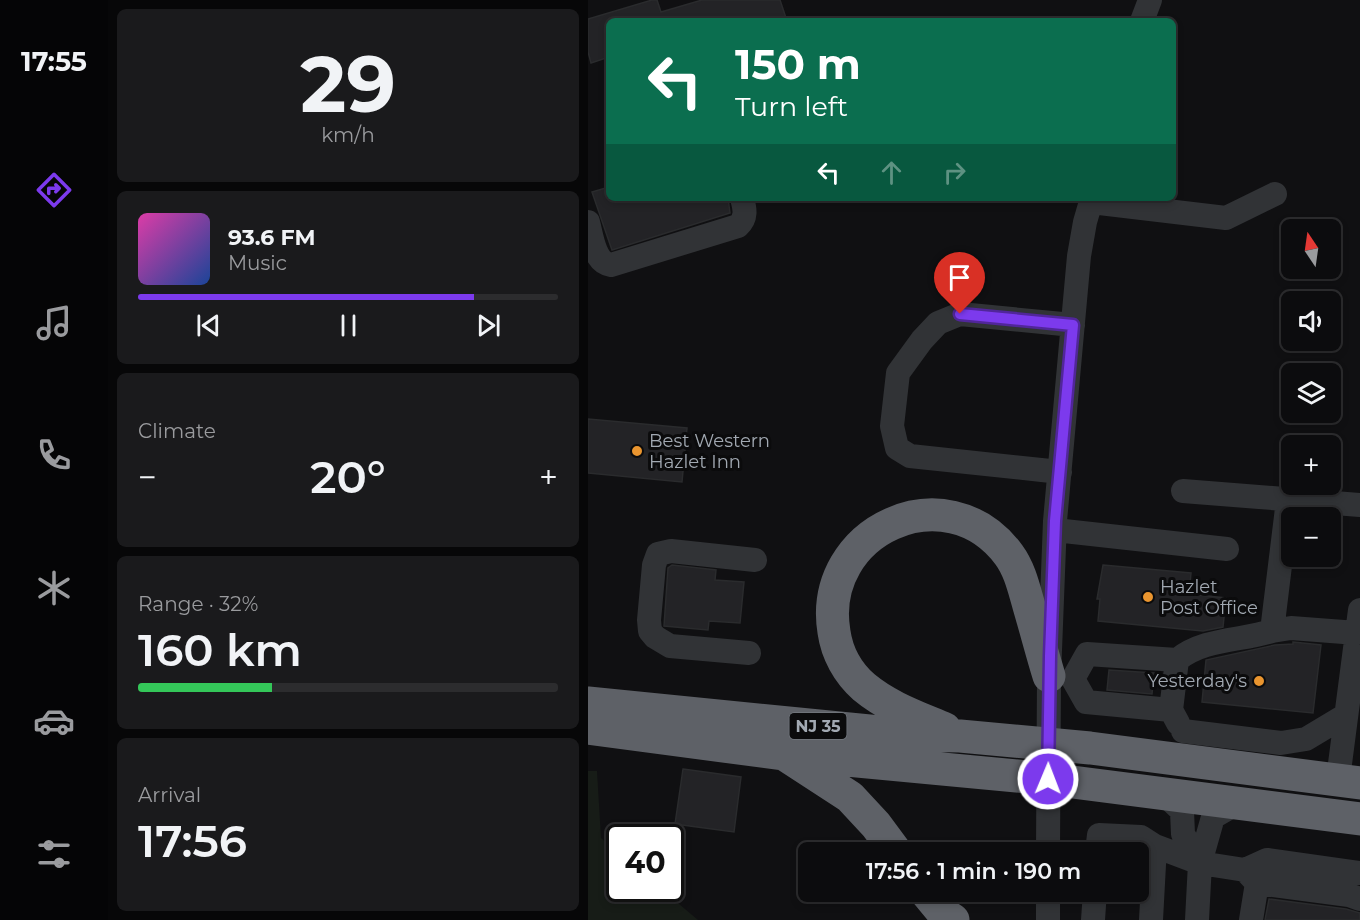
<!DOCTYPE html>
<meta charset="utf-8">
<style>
body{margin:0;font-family:Montserrat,sans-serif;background:#1a1a1c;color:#f1f3f6;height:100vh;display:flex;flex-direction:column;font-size:22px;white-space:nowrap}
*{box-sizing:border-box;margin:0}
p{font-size:20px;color:#9a9b9e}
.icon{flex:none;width:33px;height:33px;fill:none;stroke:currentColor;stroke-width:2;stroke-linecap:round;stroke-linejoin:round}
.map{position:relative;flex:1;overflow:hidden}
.sheet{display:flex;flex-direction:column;gap:9px;padding:9px;background:#070708;width:480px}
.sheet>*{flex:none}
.guide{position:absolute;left:18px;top:18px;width:570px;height:183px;border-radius:9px;box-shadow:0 3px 9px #0003,0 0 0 2px #2c2c2e;background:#0b6e4f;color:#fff;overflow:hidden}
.needle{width:39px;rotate:347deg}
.fabs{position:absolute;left:693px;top:219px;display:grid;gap:12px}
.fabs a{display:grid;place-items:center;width:60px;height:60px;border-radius:9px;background:#0c0c0e;box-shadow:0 3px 9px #0003,0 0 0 2px #2c2c2e;font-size:30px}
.speed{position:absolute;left:18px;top:824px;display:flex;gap:12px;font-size:30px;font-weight:700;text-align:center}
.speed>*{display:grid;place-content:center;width:78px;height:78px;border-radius:50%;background:#0c0c0e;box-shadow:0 3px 9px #0003,0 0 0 2px #2c2c2e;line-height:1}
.speed .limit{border:3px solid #111;border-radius:9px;background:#fff;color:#111}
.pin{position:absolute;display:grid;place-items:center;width:51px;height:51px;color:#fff;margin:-62px -26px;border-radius:50% 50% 50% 0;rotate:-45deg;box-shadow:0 0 6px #0007}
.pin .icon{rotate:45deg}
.me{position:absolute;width:66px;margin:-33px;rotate:1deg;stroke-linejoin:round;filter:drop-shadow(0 0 4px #0008)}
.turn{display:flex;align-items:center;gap:21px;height:126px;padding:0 30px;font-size:27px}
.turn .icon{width:78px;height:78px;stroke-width:2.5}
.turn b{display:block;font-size:42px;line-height:51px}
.lanes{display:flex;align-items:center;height:57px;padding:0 30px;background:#0003;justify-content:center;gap:30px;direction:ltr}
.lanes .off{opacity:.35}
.big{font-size:45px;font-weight:600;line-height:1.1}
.sheet .card{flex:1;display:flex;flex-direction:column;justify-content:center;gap:9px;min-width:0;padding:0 21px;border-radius:9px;background:#1a1a1c}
.sheet .dial{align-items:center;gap:0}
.dial b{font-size:78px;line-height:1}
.song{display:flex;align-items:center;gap:18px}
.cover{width:72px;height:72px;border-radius:9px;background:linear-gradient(135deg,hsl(320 70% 55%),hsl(220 70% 35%))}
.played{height:6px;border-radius:3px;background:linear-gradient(90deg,#7c3aed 80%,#2c2c2e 80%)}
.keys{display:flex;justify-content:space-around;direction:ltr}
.heat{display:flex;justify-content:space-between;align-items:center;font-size:33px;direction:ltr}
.charge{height:9px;border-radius:4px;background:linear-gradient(90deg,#34c759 32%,#2c2c2e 0)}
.trip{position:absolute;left:210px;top:842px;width:351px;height:60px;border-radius:9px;background:#0c0c0e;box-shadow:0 3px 9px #0003,0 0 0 2px #2c2c2e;font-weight:600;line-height:60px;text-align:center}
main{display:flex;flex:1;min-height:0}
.tabs{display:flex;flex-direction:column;width:108px;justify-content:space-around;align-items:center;background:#050506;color:#9a9b9e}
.tabs .icon{width:42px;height:42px}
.tabs .active{color:#7c3aed}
.tabs b{font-size:27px;color:#f1f3f6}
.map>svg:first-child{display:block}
.green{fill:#171c17}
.building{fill:#232326;stroke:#2a2b2d;stroke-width:1.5}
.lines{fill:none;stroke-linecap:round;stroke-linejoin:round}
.minor{stroke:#313336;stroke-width:24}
.highway{stroke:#5e6167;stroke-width:33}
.route-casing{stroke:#51269a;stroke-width:15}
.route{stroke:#7c3aed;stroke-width:10}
.poi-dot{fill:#ea952f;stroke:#0b0b0c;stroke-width:2}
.labels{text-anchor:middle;stroke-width:6;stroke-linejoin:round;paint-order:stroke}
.shield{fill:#0b0b0c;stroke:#757a80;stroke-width:1.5}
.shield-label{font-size:16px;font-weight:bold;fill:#a2a9b2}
.poi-label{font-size:18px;fill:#a2a9b2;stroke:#0b0b0c;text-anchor:start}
</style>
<main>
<nav class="tabs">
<b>17:55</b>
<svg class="icon active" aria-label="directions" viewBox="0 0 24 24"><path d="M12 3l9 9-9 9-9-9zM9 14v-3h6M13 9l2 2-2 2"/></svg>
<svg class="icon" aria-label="music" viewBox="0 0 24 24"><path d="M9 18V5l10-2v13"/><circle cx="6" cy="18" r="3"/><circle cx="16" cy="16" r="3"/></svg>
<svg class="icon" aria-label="phone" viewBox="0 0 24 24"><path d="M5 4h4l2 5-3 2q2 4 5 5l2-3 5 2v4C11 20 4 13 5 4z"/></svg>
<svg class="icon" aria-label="climate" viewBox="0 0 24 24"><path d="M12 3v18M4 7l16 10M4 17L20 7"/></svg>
<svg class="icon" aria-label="car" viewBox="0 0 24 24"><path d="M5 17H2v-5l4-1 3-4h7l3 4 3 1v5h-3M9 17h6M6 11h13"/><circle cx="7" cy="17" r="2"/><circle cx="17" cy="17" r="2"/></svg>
<svg class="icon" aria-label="filters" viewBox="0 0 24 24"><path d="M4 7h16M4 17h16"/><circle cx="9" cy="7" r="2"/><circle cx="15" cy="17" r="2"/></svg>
</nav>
<section class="sheet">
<div class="card dial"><b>29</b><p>km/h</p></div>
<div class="card">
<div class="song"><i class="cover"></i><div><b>93.6 FM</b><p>Music</p></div></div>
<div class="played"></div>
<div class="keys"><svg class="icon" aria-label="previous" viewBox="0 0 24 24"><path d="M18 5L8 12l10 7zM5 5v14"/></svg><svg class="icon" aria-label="pause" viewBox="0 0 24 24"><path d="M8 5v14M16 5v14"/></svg><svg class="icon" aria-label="next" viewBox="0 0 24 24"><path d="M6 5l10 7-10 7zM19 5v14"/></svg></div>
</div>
<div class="card"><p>Climate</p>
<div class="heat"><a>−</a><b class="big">20°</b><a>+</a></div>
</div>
<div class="card"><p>Range · 32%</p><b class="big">160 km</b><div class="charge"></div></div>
<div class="card"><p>Arrival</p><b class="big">17:56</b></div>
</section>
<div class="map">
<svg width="772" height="920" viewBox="0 0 772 920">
<rect width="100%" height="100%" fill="#101012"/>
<!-- green -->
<path class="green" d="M 0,771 L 9,771 L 13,838 L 31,854 L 32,888 L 72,888 L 110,920 L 0,920 Z"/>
<!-- building -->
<path class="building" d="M 64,0 L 69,0 L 73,12 L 114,0 L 192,0 L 199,21 L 21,21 L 21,57 L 3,63 L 0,52 L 0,19 Z
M 21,187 L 21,198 L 140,198 L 142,213 L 24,250 L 4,192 Z
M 0,419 L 99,428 L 94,482 L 0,473 Z
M 84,565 L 128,570 L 127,580 L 156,582 L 152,623 L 121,621 L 120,630 L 76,626 L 80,568 Z
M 515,565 L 603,573 L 601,594 L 638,598 L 635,627 L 615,631 L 510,621 L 512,599 L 509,599 Z
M 705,642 L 733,645 L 725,713 L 614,702 L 618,660 L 687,645 L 705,644 Z
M 521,670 L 566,673 L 564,694 L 519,690 Z
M 95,769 L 153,777 L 146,832 L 87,824 Z
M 681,899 L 758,909 L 772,913 L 772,920 L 677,920 Z"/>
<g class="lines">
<!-- minor -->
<path class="minor" d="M 554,21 L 562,0
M 503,202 L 638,218 L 687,194
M 0,222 C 4,237 6,263 23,265 L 150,226 C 159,218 157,209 154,198
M 472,472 L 322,456 L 309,448 L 304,426 L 310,373 L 334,340 L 350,323 L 372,314 L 485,325
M 595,491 L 772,505
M 467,530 L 639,549
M 684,631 L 703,628 L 769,633
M 161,653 L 82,646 L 67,637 L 62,631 L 61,620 L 66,565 L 70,554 L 83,551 L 167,560
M 589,660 L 583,710 L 590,723
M 485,679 L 499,654 L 589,660 C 616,638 653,641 684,631 L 700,500
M 485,679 L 498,702 L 583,710
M 595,731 L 693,743 L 718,739 L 758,715
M 750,779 L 772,610
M 575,793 L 594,811 L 595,834 L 612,863
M 460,852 L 461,676 L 467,521 L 491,256 L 497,222 L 504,198
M 509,852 L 511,835 L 553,837 L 567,846 L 612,863 L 657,870 L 679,860 L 772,873
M 657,870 L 669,883 L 761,895 L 772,899
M 460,920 L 460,891
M 505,920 L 507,891
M 563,920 L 567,846
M 609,920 L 612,863 L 625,817 L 651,802
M 663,920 L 669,883"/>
<!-- highway -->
<path class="highway" d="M 0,703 L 322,735 L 372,736 L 502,748 L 772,783
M 0,728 L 195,754 L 461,779 L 772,819
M 357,729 C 329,717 300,707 276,687 C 260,673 249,653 246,632 C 229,530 359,471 421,555 C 432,570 436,589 441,606 C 448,630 454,653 461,676
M 199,756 L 262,797 L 288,825 L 308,852
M 337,891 L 356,914 L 365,920"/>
</g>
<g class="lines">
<!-- route casing -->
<g class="route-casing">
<path id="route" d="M 372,314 L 485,325 L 467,521 L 462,656 L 460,779"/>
</g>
<!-- route -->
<use href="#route" class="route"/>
</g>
<!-- markers -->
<g class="poi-dot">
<circle cx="49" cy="451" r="6"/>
<circle cx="560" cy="597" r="6"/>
<circle cx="671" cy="681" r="6"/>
</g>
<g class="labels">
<!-- shield labels -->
<rect class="shield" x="201.5" y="713" width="57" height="26" rx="4.5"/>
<g class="shield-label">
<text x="230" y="732">NJ 35</text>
</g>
<!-- poi labels -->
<g class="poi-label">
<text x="61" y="447">Best Western<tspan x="61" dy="21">Hazlet Inn</tspan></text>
<text x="572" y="593">Hazlet<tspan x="572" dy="21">Post Office</tspan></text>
<text x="659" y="687" text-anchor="end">Yesterday's</text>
</g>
</g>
</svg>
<div class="fabs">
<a><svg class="needle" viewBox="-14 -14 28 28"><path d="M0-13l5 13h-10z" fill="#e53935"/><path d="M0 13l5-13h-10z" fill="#9a9b9e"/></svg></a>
<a><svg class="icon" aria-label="sound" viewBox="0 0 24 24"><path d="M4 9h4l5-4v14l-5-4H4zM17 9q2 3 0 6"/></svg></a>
<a><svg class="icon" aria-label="layers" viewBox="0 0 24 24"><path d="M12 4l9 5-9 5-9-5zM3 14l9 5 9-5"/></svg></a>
<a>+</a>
<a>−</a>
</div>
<div class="speed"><div class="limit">40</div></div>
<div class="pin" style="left:372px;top:314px;background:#d93025"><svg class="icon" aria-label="arrive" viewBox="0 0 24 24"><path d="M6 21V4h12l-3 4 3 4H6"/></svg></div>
<svg class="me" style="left:460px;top:779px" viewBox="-20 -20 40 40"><circle r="17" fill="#7c3aed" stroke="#fff" stroke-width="3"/><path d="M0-11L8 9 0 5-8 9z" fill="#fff"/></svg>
<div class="trip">17:56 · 1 min · 190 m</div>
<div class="guide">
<div class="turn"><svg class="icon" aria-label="left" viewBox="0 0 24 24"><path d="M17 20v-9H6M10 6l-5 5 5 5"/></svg><div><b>150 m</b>Turn left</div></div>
<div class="lanes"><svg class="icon" aria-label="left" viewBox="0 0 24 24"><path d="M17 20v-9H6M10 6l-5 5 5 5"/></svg><svg class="icon off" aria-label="ahead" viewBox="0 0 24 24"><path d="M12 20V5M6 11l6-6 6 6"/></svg><svg class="icon off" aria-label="right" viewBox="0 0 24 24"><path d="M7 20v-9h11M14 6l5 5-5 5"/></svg></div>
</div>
</div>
</main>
